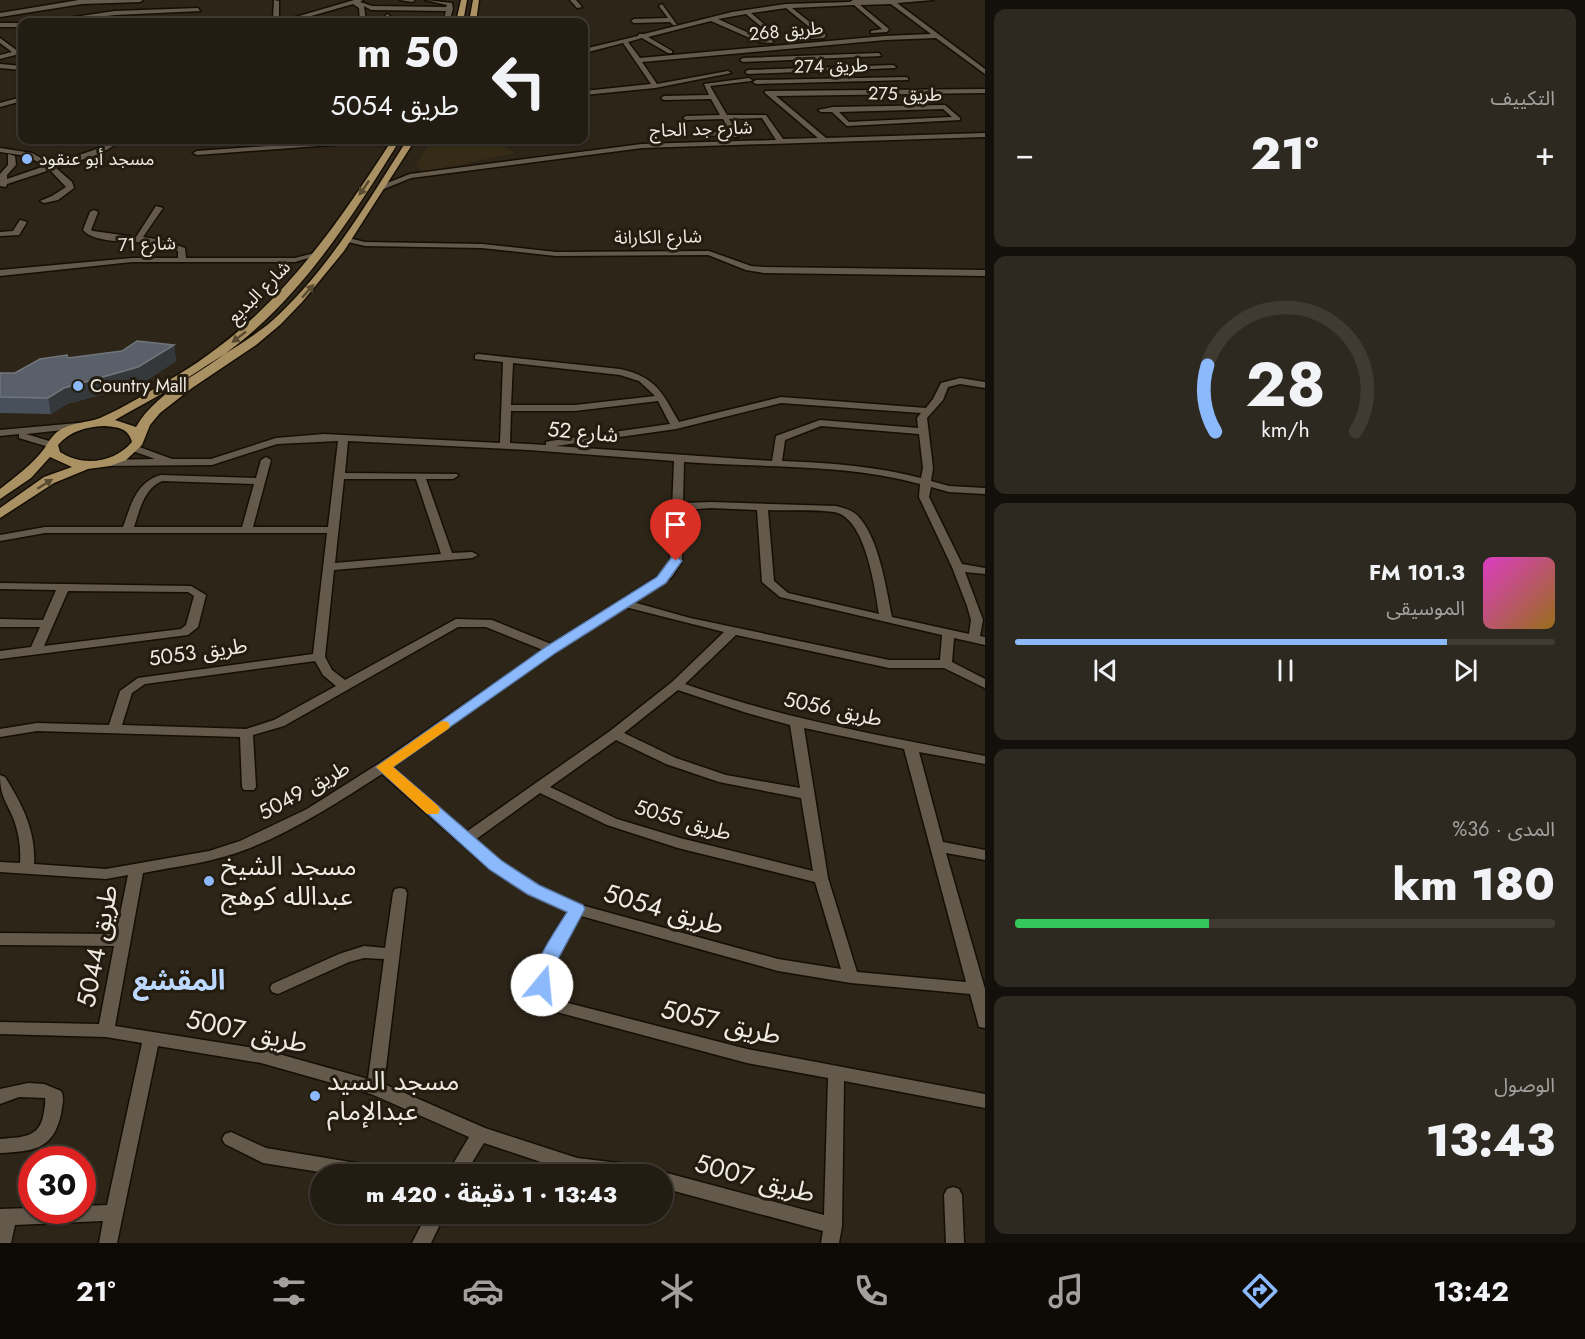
<!DOCTYPE html>
<html lang="ar">
<meta charset="utf-8">
<style>
body{margin:0;font-family:Jost,"Noto Sans Arabic",sans-serif;background:#2e2920;color:#f1f3f6;direction:rtl;height:100vh;display:flex;flex-direction:column;font-size:22px;white-space:nowrap}
*{box-sizing:border-box;margin:0}
p{font-size:20px;color:#a2a19f}
.icon{flex:none;width:33px;height:33px;fill:none;stroke:currentColor;stroke-width:2;stroke-linecap:round;stroke-linejoin:round}
.map{position:relative;flex:1;overflow:hidden;direction:ltr}
.drawer{display:flex;flex-direction:column;gap:9px;padding:9px;background:#130f0a;width:600px}
.drawer>*{flex:none}
.top-card{position:absolute;left:18px;top:18px;width:570px;height:126px;border-radius:12px;box-shadow:0 2px 4px #0004,0 0 0 2px #3f3a32;direction:rtl;background:#221c12;color:#f1f3f6;overflow:hidden}
.speed{position:absolute;left:18px;top:1146px;display:flex;gap:12px;font-size:30px;font-weight:700;text-align:center}
.speed>*{display:grid;place-content:center;width:78px;height:78px;border-radius:50%;background:#221c12;box-shadow:0 2px 4px #0004,0 0 0 2px #3f3a32;line-height:1}
.speed .limit{border:9px solid #d22;background:#fff;color:#111}
.pin{position:absolute;display:grid;place-items:center;width:51px;height:51px;color:#fff;margin:-62px -26px;border-radius:50% 50% 50% 0;rotate:-45deg;box-shadow:0 0 6px #0007}
.pin .icon{rotate:45deg}
.me{position:absolute;width:66px;margin:-33px;rotate:17deg;stroke-linejoin:round;filter:drop-shadow(0 0 4px #0008)}
.turn{display:flex;align-items:center;gap:21px;height:126px;padding:0 30px;font-size:27px}
.turn .icon{width:78px;height:78px;stroke-width:2.5}
.turn b{display:block;font-size:42px;line-height:51px}
.big{font-size:45px;font-weight:800;line-height:1.1}
.drawer .tile{flex:1;display:flex;flex-direction:column;justify-content:center;gap:9px;min-width:0;padding:0 21px;border-radius:12px;background:#2e2920}
.drawer .dial{align-items:center;gap:0}
.dial svg{height:156px;overflow:visible;fill:none;stroke:#3f3a32;stroke-width:7;stroke-linecap:round;text-anchor:middle}
.dial text{fill:#f1f3f6;stroke:none}
.song{display:flex;align-items:center;gap:18px}
.cover{width:72px;height:72px;border-radius:9px;background:linear-gradient(135deg,hsl(310 70% 55%),hsl(40 70% 35%))}
.played{height:6px;border-radius:3px;background:linear-gradient(90deg,#8bb9fc 80%,#3f3a32 80%)}
.keys{display:flex;justify-content:space-around;direction:ltr}
.heat{display:flex;justify-content:space-between;align-items:center;font-size:33px;direction:ltr}
.charge{height:9px;border-radius:4px;background:linear-gradient(90deg,#34c759 36%,#3f3a32 0)}
.trip{position:absolute;left:310px;top:1164px;width:363px;height:60px;border-radius:30px;background:#221c12;box-shadow:0 2px 4px #0004,0 0 0 2px #3f3a32;font-weight:800;line-height:60px;text-align:center;direction:rtl}
.tabs{display:flex;height:96px;justify-content:space-around;align-items:center;background:#0e0b07;color:#a2a19f}
.tabs .icon{width:42px;height:42px}
.tabs .active{color:#8bb9fc}
.tabs b{font-size:27px;color:#f1f3f6}
main{display:flex;flex:1;min-height:0}
.map>svg:first-child{display:block}
.built{fill:#352b17}
.lines{fill:none;stroke-linecap:round;stroke-linejoin:round}
.minor-casing{stroke:#150e04;stroke-width:3}
.major-casing{stroke:#150e04;stroke-width:3}
.minor{fill:#635a4c;fill-rule:evenodd}
.major{fill:#aa9163;fill-rule:evenodd}
.wall{fill:#48505b}
.shaded-wall{fill:#35383a}
.building{fill:#5a606a;stroke:#71767c;stroke-width:1.5}
.oneway{fill:#594b31}
.route{fill:#8bb9fc;stroke:#5a78a4;stroke-width:1.5}
.slow{fill:#f59e0b}
.poi-dot{fill:#8bb9fc;stroke:#231c0f;stroke-width:2}
.labels{text-anchor:middle;stroke-width:6;stroke-linejoin:round;paint-order:stroke}
.far-street-label{font-size:18px;fill:#efeae2;stroke:#231c0f}
.far-poi-label{font-size:18px;fill:#efeae2;stroke:#231c0f;text-anchor:start}
.street-label{font-size:21px;fill:#efeae2;stroke:#231c0f}
.near-poi-label{font-size:26px;fill:#efeae2;stroke:#231c0f;text-anchor:start}
.near-street-label{font-size:26px;fill:#efeae2;stroke:#231c0f}
.near-quarter-label{font-size:28px;font-weight:bold;fill:#bdd8fe;stroke:#231c0f}
</style>
<main>
<section class="drawer">
<div class="tile"><p>التكييف</p>
<div class="heat"><a>−</a><b class="big">21°</b><a>+</a></div>
</div>
<div class="tile dial"><svg viewBox="0 0 100 80">
<path d="M14 69A42 42 0 1 1 86 69"/>
<path d="M14 69A42 42 0 0 1 10 35" stroke="#8bb9fc"/>
<text x="50" y="56" font-size="32" font-weight="700">28</text>
<text x="50" y="72" font-size="11">km/h</text>
</svg></div>
<div class="tile">
<div class="song"><i class="cover"></i><div><b>101.3 FM</b><p>الموسيقى</p></div></div>
<div class="played"></div>
<div class="keys"><svg class="icon" aria-label="previous" viewBox="0 0 24 24"><path d="M18 5L8 12l10 7zM5 5v14"/></svg><svg class="icon" aria-label="pause" viewBox="0 0 24 24"><path d="M8 5v14M16 5v14"/></svg><svg class="icon" aria-label="next" viewBox="0 0 24 24"><path d="M6 5l10 7-10 7zM19 5v14"/></svg></div>
</div>
<div class="tile"><p>المدى · 36%</p><b class="big">180 km</b><div class="charge"></div></div>
<div class="tile"><p>الوصول</p><b class="big">13:43</b></div>
</section>
<div class="map">
<svg width="985" height="1243" viewBox="0 0 985 1243">
<rect width="100%" height="100%" fill="#2d2518"/>
<!-- built -->
<path class="built" d="M 464,140 L 493,140 L 515,153 L 422,173 L 416,165 L 428,146 Z"/>
<g class="lines">
<!-- minor casing -->
<g class="minor-casing">
<path id="minor" d="M 79,0 L 143,0 L 140,2 L 82,4 L 0,17 L 0,13 Z
M 274,0 L 279,1 L 279,18 L 282,21 L 354,0 L 363,0 L 360,2 L 372,6 L 446,7 L 447,5 L 425,0 L 452,3 L 453,9 L 449,22 L 443,22 L 446,11 L 371,10 L 364,6 L 366,22 L 360,22 L 359,8 L 353,4 L 290,22 L 277,22 L 273,18 Z
M 400,0 L 415,0 L 412,2 Z
M 570,0 L 576,0 L 582,7 L 577,8 Z
M 853,0 L 933,0 L 897,3 L 985,69 L 985,74 L 936,38 L 885,40 L 642,62 L 657,84 L 728,71 L 731,73 L 655,88 L 584,95 L 584,91 L 651,84 L 623,43 L 584,53 L 584,49 L 638,36 L 639,34 L 644,34 L 732,12 L 786,4 L 850,2 ZM 891,4 L 931,34 L 885,36 L 640,58 L 628,42 L 642,38 L 668,53 L 672,53 L 672,51 L 648,37 L 711,21 L 759,42 L 772,43 L 774,40 L 762,39 L 718,19 L 746,14 L 776,39 L 778,36 L 751,13 L 786,8 L 819,35 L 808,37 L 808,39 L 824,38 L 826,35 L 792,8 L 854,5 L 882,29 L 871,31 L 871,33 L 887,32 L 889,29 L 860,5 Z
M 662,4 L 677,25 L 673,25 L 670,22 L 634,23 L 631,21 L 634,19 L 668,18 L 659,6 Z
M 198,8 L 200,11 L 115,15 L 53,22 L 40,22 L 115,11 Z
M 387,14 L 390,16 L 387,22 L 381,22 Z
M 0,23 L 22,23 L 22,27 L 0,27 Z
M 0,38 L 19,52 L 19,54 L 0,59 L 0,55 L 12,52 L 0,43 Z
M 879,53 L 881,56 L 743,62 L 740,60 L 743,58 Z
M 0,64 L 22,66 L 22,70 L 0,68 Z
M 893,65 L 896,67 L 895,68 L 748,74 L 745,72 L 748,70 Z
M 906,77 L 908,78 L 908,80 L 756,84 L 753,82 L 756,80 Z
M 749,78 L 752,80 L 751,81 L 710,86 L 727,115 L 766,115 L 783,139 L 818,138 L 765,93 L 765,91 L 985,89 L 985,93 L 776,96 L 826,138 L 985,133 L 985,137 L 642,148 L 411,178 L 384,189 L 377,187 L 410,174 L 642,144 L 776,140 L 762,118 L 729,119 L 739,136 L 738,137 L 734,137 L 732,135 L 696,136 L 695,135 L 698,133 L 730,131 L 723,119 L 686,120 L 683,118 L 686,116 L 720,115 L 711,99 L 664,100 L 661,98 L 664,96 L 709,95 L 704,84 Z
M 22,97 L 22,101 L 0,107 L 0,103 Z
M 945,105 L 960,118 L 960,120 L 847,126 L 832,112 L 821,112 L 818,110 L 833,107 ZM 943,109 L 952,117 L 849,122 L 839,112 Z
M 115,140 L 123,140 L 100,154 L 56,168 L 72,182 L 74,188 L 58,200 L 44,203 L 40,201 L 52,196 L 66,187 L 50,170 L 7,184 L 6,187 L 0,186 L 0,174 L 8,165 L 8,154 L 15,156 L 16,165 L 7,175 L 7,179 L 45,166 L 27,156 L 0,152 L 0,148 L 32,153 L 52,164 L 94,150 Z
M 350,140 L 376,140 L 372,142 L 197,155 L 193,153 L 197,151 Z
M 156,206 L 163,208 L 143,237 L 162,240 L 185,248 L 186,258 L 295,258 L 318,252 L 322,254 L 295,262 L 132,262 L 0,276 L 0,270 L 132,258 L 178,258 L 178,251 C 169,247 161,244 151,243 C 133,241 95,244 83,230 L 90,212 L 94,210 L 98,212 L 91,230 L 93,231 L 136,237 Z
M 20,220 L 27,222 L 19,235 L 0,236 L 0,232 L 13,231 Z
M 344,237 L 365,242 L 482,244 L 556,252 L 709,251 L 751,266 L 764,267 L 985,270 L 985,276 L 764,273 L 746,270 L 708,255 L 556,256 L 482,248 L 365,246 L 344,241 Z
M 478,354 L 620,369 C 656,377 662,392 679,422 L 781,397 L 926,408 L 933,399 L 941,383 L 960,378 L 985,382 L 985,388 L 960,384 L 948,387 L 943,400 L 927,418 L 933,468 L 931,481 L 949,486 L 985,488 L 985,494 L 949,492 L 931,487 L 929,497 L 962,564 L 985,568 L 985,574 L 965,572 L 983,620 L 980,636 L 985,637 L 985,645 L 954,638 L 952,662 L 985,679 L 985,688 L 944,668 L 889,668 L 736,635 L 685,684 C 783,719 883,736 985,756 L 985,764 L 919,752 L 943,842 L 985,850 L 985,860 L 946,853 L 985,989 L 985,1028 L 979,1027 L 970,994 L 851,983 L 778,971 L 581,916 C 572,932 543,970 551,989 C 553,994 559,998 564,1002 L 747,1049 L 985,1094 L 985,1108 L 844,1081 L 842,1226 L 839,1243 L 821,1243 L 823,1231 L 663,1188 L 663,1174 L 657,1174 L 663,1172 L 824,1215 L 828,1078 L 747,1063 L 553,1011 C 546,1005 538,999 535,989 C 528,968 557,929 568,911 L 528,893 L 491,870 L 382,774 C 340,801 297,829 250,848 C 216,862 179,866 143,873 L 115,1026 L 261,1049 L 368,1079 L 384,959 L 364,958 L 349,962 L 278,994 L 272,992 L 270,988 L 272,984 L 339,954 L 364,946 L 385,948 L 393,893 L 395,889 L 400,888 L 405,889 L 407,893 L 384,1084 L 485,1128 L 577,1158 L 644,1166 L 650,1169 L 653,1174 L 577,1174 L 484,1143 L 465,1174 L 447,1174 L 469,1137 L 371,1094 L 261,1063 L 158,1046 L 117,1243 L 99,1243 L 103,1221 L 15,1225 L 11,1243 L 0,1243 L 0,1209 L 32,1208 L 32,1210 L 82,1210 L 82,1206 L 107,1205 L 142,1043 L 106,1037 L 0,1034 L 0,1022 L 99,1024 L 114,946 L 0,945 L 0,933 L 116,934 L 128,875 L 106,879 L 0,872 L 0,862 L 20,863 C 21,848 19,834 14,820 C 7,802 0,797 0,775 L 5,777 C 22,804 36,831 34,864 L 106,869 L 209,851 L 240,841 L 307,809 L 378,764 L 543,650 L 486,627 L 458,627 L 284,726 L 253,735 L 256,787 L 254,790 L 244,790 L 242,787 L 240,737 L 37,731 L 0,737 L 0,729 L 37,723 L 109,725 L 120,691 L 138,678 L 313,654 L 327,533 L 45,533 L 0,541 L 0,535 L 45,527 L 123,527 C 131,505 136,482 161,475 L 256,478 L 261,460 L 266,457 L 271,460 L 253,527 L 328,527 L 338,441 L 277,444 L 212,465 L 104,466 L 99,463 L 104,460 L 155,459 L 130,450 L 129,448 L 134,445 L 172,459 L 211,459 L 276,438 L 324,434 L 500,443 L 503,362 L 475,359 L 475,355 ZM 513,363 L 620,375 L 639,381 L 655,396 L 575,405 L 511,405 ZM 658,401 L 670,424 L 550,441 L 546,442 L 546,445 L 510,443 L 511,411 L 575,411 ZM 781,403 L 921,413 L 917,418 L 918,428 L 820,420 L 776,436 L 772,461 L 556,446 L 676,429 ZM 821,426 L 919,434 L 923,468 L 921,478 C 875,466 830,463 782,461 L 785,440 ZM 348,441 L 528,450 L 674,461 L 670,561 L 663,573 L 551,644 L 492,620 L 456,619 L 345,680 L 332,670 L 325,657 L 334,570 L 472,558 L 478,555 L 472,552 L 452,553 L 426,479 L 453,479 L 458,476 L 457,474 L 345,473 ZM 684,462 C 763,468 844,463 920,484 L 919,497 L 952,567 L 967,606 L 971,620 L 969,634 L 892,617 C 886,588 879,537 857,515 C 852,510 843,508 836,506 L 711,502 L 683,503 ZM 344,479 L 416,479 L 441,554 L 335,563 ZM 162,481 L 254,484 L 242,527 L 134,527 C 140,509 144,489 162,481 ZM 711,508 L 757,510 L 762,582 L 780,597 L 942,635 L 940,660 L 889,660 L 690,618 L 633,602 L 672,577 L 682,561 L 683,510 ZM 768,510 C 785,511 824,509 838,513 C 866,523 875,588 879,614 L 788,593 L 774,581 ZM 625,607 L 724,632 L 672,682 L 610,731 L 466,832 L 392,767 L 556,652 ZM 315,661 L 323,675 L 336,686 L 274,720 L 246,729 L 122,725 L 132,693 L 145,684 ZM 678,690 L 747,713 L 790,725 L 800,788 L 726,775 L 676,758 L 624,733 ZM 804,728 L 904,749 L 966,982 L 857,972 L 828,878 ZM 616,740 L 666,764 L 719,782 L 801,798 L 813,871 L 680,838 L 617,819 L 550,787 ZM 540,793 L 607,825 L 678,848 L 815,882 L 841,969 L 778,959 L 581,905 L 538,885 L 501,862 L 475,840 Z
M 78,423 L 82,424 L 82,428 L 26,434 L 56,443 L 57,445 L 52,448 L 19,438 L 19,434 L 0,436 L 0,430 Z
M 0,583 L 191,586 L 206,595 L 198,627 L 188,635 L 0,659 L 0,651 L 31,647 L 40,627 L 0,627 L 0,619 L 43,620 L 56,590 L 0,589 ZM 68,591 L 188,592 L 194,596 L 186,625 L 181,629 L 44,646 Z
M 28,1083 L 44,1084 L 61,1091 C 65,1098 62,1106 61,1114 C 53,1151 32,1151 0,1153 L 0,1139 C 19,1137 38,1139 43,1117 C 44,1110 46,1104 45,1098 L 19,1097 L 0,1104 L 0,1089 Z
M 231,1132 L 266,1148 L 374,1166 L 380,1169 L 383,1174 L 332,1174 L 263,1163 L 225,1144 L 222,1139 L 225,1134 Z
M 953,1187 L 959,1189 L 962,1195 L 964,1243 L 946,1243 L 944,1195 L 947,1189 Z
M 427,1214 L 445,1214 L 431,1243 L 412,1243 Z"/>
</g>
<!-- major casing -->
<g class="major-casing">
<path id="major" d="M 461,0 L 467,0 L 463,22 L 456,22 Z
M 473,0 L 479,0 L 476,22 L 469,22 Z
M 392,140 L 400,140 C 355,212 307,289 239,343 C 201,374 157,396 115,420 L 136,427 C 159,385 236,353 273,320 C 329,269 367,203 407,140 L 415,140 L 344,251 L 303,301 L 281,324 L 256,345 L 192,388 L 160,413 L 150,425 L 142,445 L 126,460 L 110,466 L 88,469 L 54,483 L 0,518 L 0,508 L 44,477 L 72,467 L 50,457 L 31,478 L 0,499 L 0,489 C 15,477 32,465 44,449 C 48,443 51,437 57,432 C 71,422 86,423 100,418 C 126,407 151,390 176,376 C 273,318 332,233 392,140 ZM 103,426 C 116,427 128,427 132,442 C 114,463 83,467 60,452 L 58,445 C 70,431 86,427 103,426 Z"/>
</g>
<!-- minor -->
<use href="#minor" class="minor"/>
<!-- major -->
<use href="#major" class="major"/>
</g>
<!-- wall -->
<path class="wall" d="M 174,345 L 176,361 L 141,384 L 67,404 L 51,414 L 0,413 L 0,373 L 15,373 L 68,358 L 122,351 Z"/>
<!-- shaded-wall -->
<path class="shaded-wall" d="M 174,345 L 176,361 L 141,384 L 67,404 L 51,414 L 48,398 L 64,388 Z"/>
<!-- building -->
<path class="building" d="M 137,341 L 174,345 L 138,367 L 64,388 L 48,398 L 0,397 L 0,373 L 15,373 L 40,359 L 67,355 L 68,358 L 122,351 Z"/>
<!-- one-way arrows -->
<defs><path id="oneway-solid" d="M-6-.8H1V-3.2L6.5 0L1 3.2V.8H-6Z" transform="scale(1.5)"/></defs>
<g class="oneway">
<use href="#oneway-solid" transform="translate(364 188) rotate(124)"/>
<use href="#oneway-solid" transform="translate(308 291) rotate(-48)"/>
<use href="#oneway-solid" transform="translate(239 337) rotate(142)"/>
<use href="#oneway-solid" transform="translate(45 484) rotate(-32)"/>
</g>
<!-- route -->
<path class="route" d="M 676,557 L 682,561 L 666,583 L 557,652 L 393,767 L 502,861 L 539,885 L 583,905 L 585,909 L 551,972 L 548,990 L 535,990 C 525,972 557,929 567,912 L 527,894 L 490,870 L 376,767 L 547,646 L 657,577 L 671,558 Z"/>
<!-- slow -->
<path class="slow" d="M 442,721 L 448,722 L 450,726 L 448,729 L 393,767 L 438,806 L 440,810 L 438,814 L 427,814 L 376,767 Z"/>
<!-- markers -->
<g class="poi-dot">
<circle cx="27" cy="159" r="6"/>
<circle cx="78" cy="386" r="6"/>
<circle cx="209" cy="881" r="6"/>
<circle cx="315" cy="1096" r="6"/>
</g>
<g class="labels">
<!-- far-street labels -->
<g class="far-street-label">
<text transform="translate(786 31) rotate(-5)" y="6">طريق 268</text>
<text transform="translate(831 66) rotate(-1)" y="6">طريق 274</text>
<text transform="translate(905 94) rotate(1)" y="6">طريق 275</text>
<text transform="translate(701 129) rotate(-2)" y="6">شارع جد الحاج</text>
<text transform="translate(658 237) rotate(-1)" y="6">شارع الكارانة</text>
<text transform="translate(147 244) rotate(-2)" y="6">شارع 71</text>
<text transform="translate(259 292) rotate(-45)" y="6">شارع البديع</text>
</g>
<!-- far-poi labels -->
<g class="far-poi-label">
<text x="39" y="165">مسجد أبو عنقود</text>
<text x="90" y="392">Country Mall</text>
</g>
<!-- street labels -->
<g class="street-label">
<text transform="translate(583 432) rotate(5)" y="7">شارع 52</text>
<text transform="translate(198 652) rotate(-8)" y="7">طريق 5053</text>
<text transform="translate(833 709) rotate(12)" y="7">طريق 5056</text>
<text transform="translate(304 790) rotate(-29)" y="7">طريق 5049</text>
<text transform="translate(683 820) rotate(16)" y="7">طريق 5055</text>
</g>
<!-- near-poi labels -->
<g class="near-poi-label">
<text x="221" y="875">مسجد الشيخ<tspan x="221" dy="30">عبدالله كوهج</tspan></text>
<text x="327" y="1090">مسجد السيد<tspan x="327" dy="30">عبدالإمام</tspan></text>
</g>
<!-- near-street labels -->
<g class="near-street-label">
<text transform="translate(664 909) rotate(16)" y="9">طريق 5054</text>
<text transform="translate(97 946) rotate(-79)" y="9">طريق 5044</text>
<text transform="translate(721 1022) rotate(13)" y="9">طريق 5057</text>
<text transform="translate(247 1031) rotate(12)" y="9">طريق 5007</text>
<text transform="translate(755 1178) rotate(15)" y="9">طريق 5007</text>
</g>
<!-- near-quarter labels -->
<g class="near-quarter-label">
<text x="179" y="990">المقشع</text>
</g>
</g>
</svg>
<div class="speed"><div class="limit">30</div></div>
<div class="pin" style="left:676px;top:561px;background:#d93025"><svg class="icon" aria-label="arrive" viewBox="0 0 24 24"><path d="M6 21V4h12l-3 4 3 4H6"/></svg></div>
<svg class="me" style="left:542px;top:985px" viewBox="-20 -20 40 40"><circle r="19" fill="#fff"/><path d="M0-13L10 11 0 6-10 11z" fill="#8bb9fc"/></svg>
<div class="trip">13:43 · 1 دقيقة · 420 m</div>
<div class="top-card">
<div class="turn"><svg class="icon" aria-label="left" viewBox="0 0 24 24"><path d="M17 20v-9H6M10 6l-5 5 5 5"/></svg><div><b>50 m</b>طريق 5054</div></div>
</div>
</div>
</main>
<nav class="tabs">
<b>13:42</b>
<svg class="icon active" aria-label="directions" viewBox="0 0 24 24"><path d="M12 3l9 9-9 9-9-9zM9 14v-3h6M13 9l2 2-2 2"/></svg>
<svg class="icon" aria-label="music" viewBox="0 0 24 24"><path d="M9 18V5l10-2v13"/><circle cx="6" cy="18" r="3"/><circle cx="16" cy="16" r="3"/></svg>
<svg class="icon" aria-label="phone" viewBox="0 0 24 24"><path d="M5 4h4l2 5-3 2q2 4 5 5l2-3 5 2v4C11 20 4 13 5 4z"/></svg>
<svg class="icon" aria-label="climate" viewBox="0 0 24 24"><path d="M12 3v18M4 7l16 10M4 17L20 7"/></svg>
<svg class="icon" aria-label="car" viewBox="0 0 24 24"><path d="M5 17H2v-5l4-1 3-4h7l3 4 3 1v5h-3M9 17h6M6 11h13"/><circle cx="7" cy="17" r="2"/><circle cx="17" cy="17" r="2"/></svg>
<svg class="icon" aria-label="filters" viewBox="0 0 24 24"><path d="M4 7h16M4 17h16"/><circle cx="9" cy="7" r="2"/><circle cx="15" cy="17" r="2"/></svg>
<b>21°</b>
</nav>
